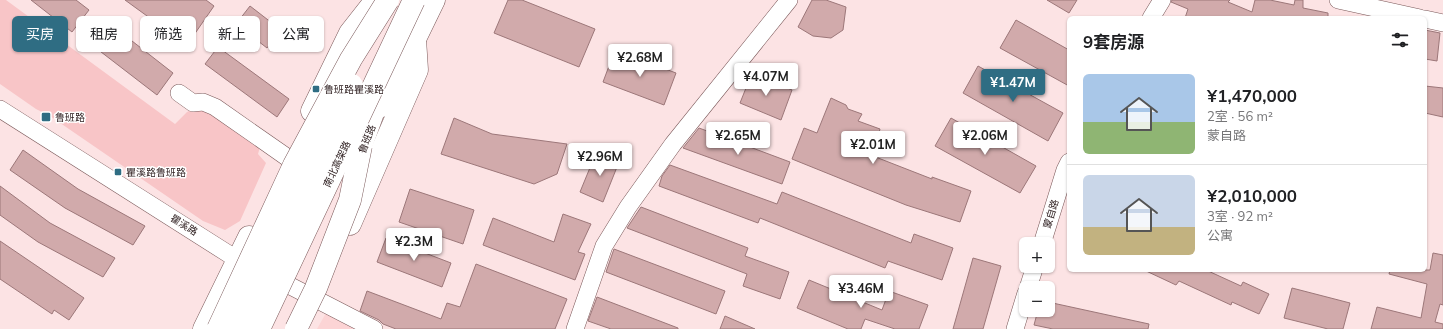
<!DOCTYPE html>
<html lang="zh">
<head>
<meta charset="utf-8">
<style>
  body { margin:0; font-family:Mulish,"Noto Sans SC",sans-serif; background:#f6f6f6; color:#202124; height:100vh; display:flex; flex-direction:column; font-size:15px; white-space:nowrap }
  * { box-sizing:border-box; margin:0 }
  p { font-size:13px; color:#757577 }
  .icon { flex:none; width:22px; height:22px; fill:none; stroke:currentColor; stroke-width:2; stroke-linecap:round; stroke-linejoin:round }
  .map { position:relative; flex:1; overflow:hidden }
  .details { position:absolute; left:1067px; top:16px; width:360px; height:256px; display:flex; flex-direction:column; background:#fff; border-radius:6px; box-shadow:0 1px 3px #0004 }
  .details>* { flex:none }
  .guide { position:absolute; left:12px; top:16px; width:380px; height:36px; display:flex; gap:8px }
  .controls { position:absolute; left:1019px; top:237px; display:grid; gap:8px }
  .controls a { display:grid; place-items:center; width:36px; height:36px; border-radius:6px; background:#fff; box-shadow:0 1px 3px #0004; font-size:20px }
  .price { position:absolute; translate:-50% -34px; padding:0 9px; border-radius:4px; background:#fff; color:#222; font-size:13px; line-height:26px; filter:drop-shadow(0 1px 2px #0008) }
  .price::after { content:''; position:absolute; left:50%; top:24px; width:12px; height:9px; margin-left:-6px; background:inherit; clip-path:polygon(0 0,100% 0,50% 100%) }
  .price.selected { background:#2f6d83; color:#fff }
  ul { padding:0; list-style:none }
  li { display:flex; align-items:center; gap:12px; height:100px; padding:0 16px }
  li+li { border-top:1px solid #e0e0e0 }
  li span { display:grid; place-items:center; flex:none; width:112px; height:80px; border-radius:6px; color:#555 }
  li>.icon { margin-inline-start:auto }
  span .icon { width:48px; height:48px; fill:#fffc; stroke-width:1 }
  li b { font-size:17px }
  h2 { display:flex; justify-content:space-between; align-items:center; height:48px; padding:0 16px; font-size:17px }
  .pill { padding:0 14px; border-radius:6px; background:#fff; box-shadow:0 1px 3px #0004; font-size:14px; line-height:36px }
  .pill.selected { background:#2f6d83; color:#fff }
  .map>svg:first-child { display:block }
</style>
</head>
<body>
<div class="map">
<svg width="1443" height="329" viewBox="0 0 1443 329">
  <rect width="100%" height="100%" fill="#fce3e4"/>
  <path fill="#fcd4d5" d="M 326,313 L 356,329 L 317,329 Z"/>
  <path fill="#f8c5c7" d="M 0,0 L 6,0 L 175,124 L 187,112 L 197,107 L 212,111 L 260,147 L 258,154 L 266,163 L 240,221 L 225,230 L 203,221 L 50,116 L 36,109 L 0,84 Z"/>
  <g fill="#d1aaab" stroke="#9c7779">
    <path d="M 31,0 L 76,0 L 89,10 L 72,32 Z"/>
    <path d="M 125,0 L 206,0 L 214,6 L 187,45 Z"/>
    <path d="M 508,0 L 522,0 L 595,29 L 579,67 L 494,33 Z"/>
    <path d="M 812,0 L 826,0 L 846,7 L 843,30 L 831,38 L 813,36 L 798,27 Z"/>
    <path d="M 1047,0 L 1077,0 L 1069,13 Z"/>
    <path d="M 1172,0 L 1230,0 L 1228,2 L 1252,12 L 1255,0 L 1270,0 L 1294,5 L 1295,0 L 1303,0 L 1303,8 L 1328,13 L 1328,18 L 1185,18 L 1188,9 L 1171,2 Z"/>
    <path d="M 250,6 L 281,30 L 267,48 L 236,24 Z"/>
    <path d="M 1016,20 L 1069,50 L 1069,86 L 1000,48 Z"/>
    <path d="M 109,23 L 173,73 L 157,95 L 92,45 Z"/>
    <path d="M 1425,30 L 1440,33 L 1437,61 L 1425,59 Z"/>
    <path d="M 218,47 L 289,99 L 277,117 L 205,64 Z"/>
    <path d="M 615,50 L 676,73 L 664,105 L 603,82 Z"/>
    <path d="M 978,66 L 1063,113 L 1048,141 L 963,93 Z"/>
    <path d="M 752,73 L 792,90 L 781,120 L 740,103 Z"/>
    <path d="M 1425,86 L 1443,88 L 1443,117 L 1425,113 Z"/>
    <path d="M 831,98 L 846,105 L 848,109 L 862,114 L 858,121 L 880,129 L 873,156 L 932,179 L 932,177 L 971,191 L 960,222 L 906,205 L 792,159 L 804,128 L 817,133 Z"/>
    <path d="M 454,118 L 492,134 L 567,144 L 557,174 L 534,184 L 441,154 Z"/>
    <path d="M 951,118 L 1036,166 L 1020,193 L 935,146 Z"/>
    <path d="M 699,128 L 790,162 L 782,184 L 683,148 Z"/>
    <path d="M 23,150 L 78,189 L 145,226 L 133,245 L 65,208 L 10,170 Z"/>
    <path d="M 596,153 L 619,162 L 603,202 L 580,192 Z"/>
    <path d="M 670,165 L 777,204 L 782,192 L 911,243 L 914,234 L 953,248 L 942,280 L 888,261 L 885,268 L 760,218 L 758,223 L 659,186 L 662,176 Z"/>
    <path d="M 0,186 L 50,223 L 115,258 L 103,277 L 38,242 L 0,215 Z"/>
    <path d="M 410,189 L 474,210 L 463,244 L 399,222 Z"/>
    <path d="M 641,207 L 748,248 L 745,256 L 789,272 L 780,299 L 743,286 L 747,274 L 627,228 Z"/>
    <path d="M 563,214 L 591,224 L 578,252 L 585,254 L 575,280 L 483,245 L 493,218 L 554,242 Z"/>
    <path d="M 386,238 L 451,263 L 442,287 L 377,262 Z"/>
    <path d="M 0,241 L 84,298 L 69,320 L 54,310 L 52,314 L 0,279 Z"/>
    <path d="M 614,249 L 725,291 L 716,314 L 606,272 Z"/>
    <path d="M 1433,253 L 1443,255 L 1443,305 L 1440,304 L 1435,322 L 1443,324 L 1443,329 L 1371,329 L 1377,307 L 1421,318 L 1427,284 L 1389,274 L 1390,270 L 1430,270 Z"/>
    <path d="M 973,258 L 1001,266 L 983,329 L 953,329 Z"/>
    <path d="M 476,264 L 567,299 L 555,329 L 396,329 L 383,324 L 379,320 L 360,311 L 367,291 L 441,319 L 447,303 L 460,307 Z"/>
    <path d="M 1144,270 L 1206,270 L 1241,286 L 1243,282 L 1269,294 L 1259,314 L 1232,302 L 1231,305 L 1179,281 L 1176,285 Z"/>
    <path d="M 809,280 L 882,310 L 889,291 L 928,305 L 919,329 L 895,329 L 865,319 L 861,329 L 848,329 L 797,308 Z"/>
    <path d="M 1292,288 L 1350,303 L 1343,329 L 1328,329 L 1284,318 Z"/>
    <path d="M 597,297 L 678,328 L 678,329 L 611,329 L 588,321 Z"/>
    <path d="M 1048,302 L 1149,324 L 1148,329 L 1053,329 L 1034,325 L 1038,310 L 1048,310 Z"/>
    <path d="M 725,316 L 755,329 L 720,329 Z"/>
  </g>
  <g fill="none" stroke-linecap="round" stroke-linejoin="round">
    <g stroke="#7a5859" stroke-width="18">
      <g id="minor">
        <path d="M 1338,0 L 1420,18"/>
        <path d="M 1151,18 L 1162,0"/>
        <path d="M 1425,19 L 1443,23"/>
        <path d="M 179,93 L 193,103 L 203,102 L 215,107 L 288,158"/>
        <path d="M 0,109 L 238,260 L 249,265"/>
        <path d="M 1042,244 L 1065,170 L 1069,162"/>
        <path d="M 271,276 L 374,329"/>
        <path d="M 1028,288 L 1035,266"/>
        <path d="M 575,329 L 604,246 L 628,207 L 673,144 L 789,0"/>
        <path d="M 1015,329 L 1026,293"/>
      </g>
    </g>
    <g stroke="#7a5859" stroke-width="23">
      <g id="major">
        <path d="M 381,106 L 398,64 L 415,39 L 434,0"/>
        <path d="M 312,111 L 350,33 L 376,0"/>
        <path d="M 350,224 L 417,70 L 415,39"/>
        <path d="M 204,329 L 249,237"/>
      </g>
    </g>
    <g stroke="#7a5859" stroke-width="23">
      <path id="highway" d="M 361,146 L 383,85"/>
    </g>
    <use href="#minor" stroke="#fff" stroke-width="17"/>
    <use href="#major" stroke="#fff" stroke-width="22"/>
    <use href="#highway" stroke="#fff" stroke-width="22"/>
    <g stroke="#7a5859" stroke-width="23" stroke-linecap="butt">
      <g id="highway-bridge">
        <path d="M 218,329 L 294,165 L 351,59 L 388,0"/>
        <path d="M 240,329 L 352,85"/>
        <path d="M 259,329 L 414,0"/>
        <path d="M 296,329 L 316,288 L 350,200 L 361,146"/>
      </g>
    </g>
    <use href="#highway-bridge" stroke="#fff" stroke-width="22"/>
  </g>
  <g fill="#2f6d83" stroke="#fff" stroke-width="1.5">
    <rect x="312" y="85" width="8" height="8" rx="2"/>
    <rect x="41" y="112" width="10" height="10" rx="2"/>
    <rect x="114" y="168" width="8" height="8" rx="2"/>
  </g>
  <g text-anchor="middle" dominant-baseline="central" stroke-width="3" stroke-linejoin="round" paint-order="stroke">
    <g font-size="10" fill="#302122" stroke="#fff" text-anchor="start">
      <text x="324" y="89">鲁班路瞿溪路</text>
      <text x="55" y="117">鲁班路</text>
      <text x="126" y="172">瞿溪路鲁班路</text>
    </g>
    <g font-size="10" fill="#302122" stroke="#fff">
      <text transform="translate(367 139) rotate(-68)">鲁班路</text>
      <text transform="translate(337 164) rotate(-65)">南北高架路</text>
      <text transform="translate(1051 214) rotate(-73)">蒙自路</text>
      <text transform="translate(184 225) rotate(32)">瞿溪路</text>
    </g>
  </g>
</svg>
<div class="controls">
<a>+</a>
<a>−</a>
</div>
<b class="price" style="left:640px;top:78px">¥2.68M</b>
<b class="price" style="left:766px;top:97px">¥4.07M</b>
<b class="price selected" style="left:1013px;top:103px">¥1.47M</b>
<b class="price" style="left:738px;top:156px">¥2.65M</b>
<b class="price" style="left:985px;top:156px">¥2.06M</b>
<b class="price" style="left:873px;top:165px">¥2.01M</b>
<b class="price" style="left:600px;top:177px">¥2.96M</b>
<b class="price" style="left:414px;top:262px">¥2.3M</b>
<b class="price" style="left:861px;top:309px">¥3.46M</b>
<div class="guide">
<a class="pill selected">买房</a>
<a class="pill">租房</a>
<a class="pill">筛选</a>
<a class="pill">新上</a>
<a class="pill">公寓</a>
</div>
<section class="details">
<h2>9套房源<svg class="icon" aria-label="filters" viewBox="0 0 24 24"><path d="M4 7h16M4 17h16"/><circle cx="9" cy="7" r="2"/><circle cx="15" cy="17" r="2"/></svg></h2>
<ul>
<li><span style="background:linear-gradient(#a9c7e8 60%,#8fb573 0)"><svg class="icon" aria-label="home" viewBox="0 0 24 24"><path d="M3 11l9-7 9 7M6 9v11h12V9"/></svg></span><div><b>¥1,470,000</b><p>2室 · 56 m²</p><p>蒙自路</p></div></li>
<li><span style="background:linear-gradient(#c9d6e8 65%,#c2b280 0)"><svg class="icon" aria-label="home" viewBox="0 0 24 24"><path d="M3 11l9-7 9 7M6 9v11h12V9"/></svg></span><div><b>¥2,010,000</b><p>3室 · 92 m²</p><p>公寓</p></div></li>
</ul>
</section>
</div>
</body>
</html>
